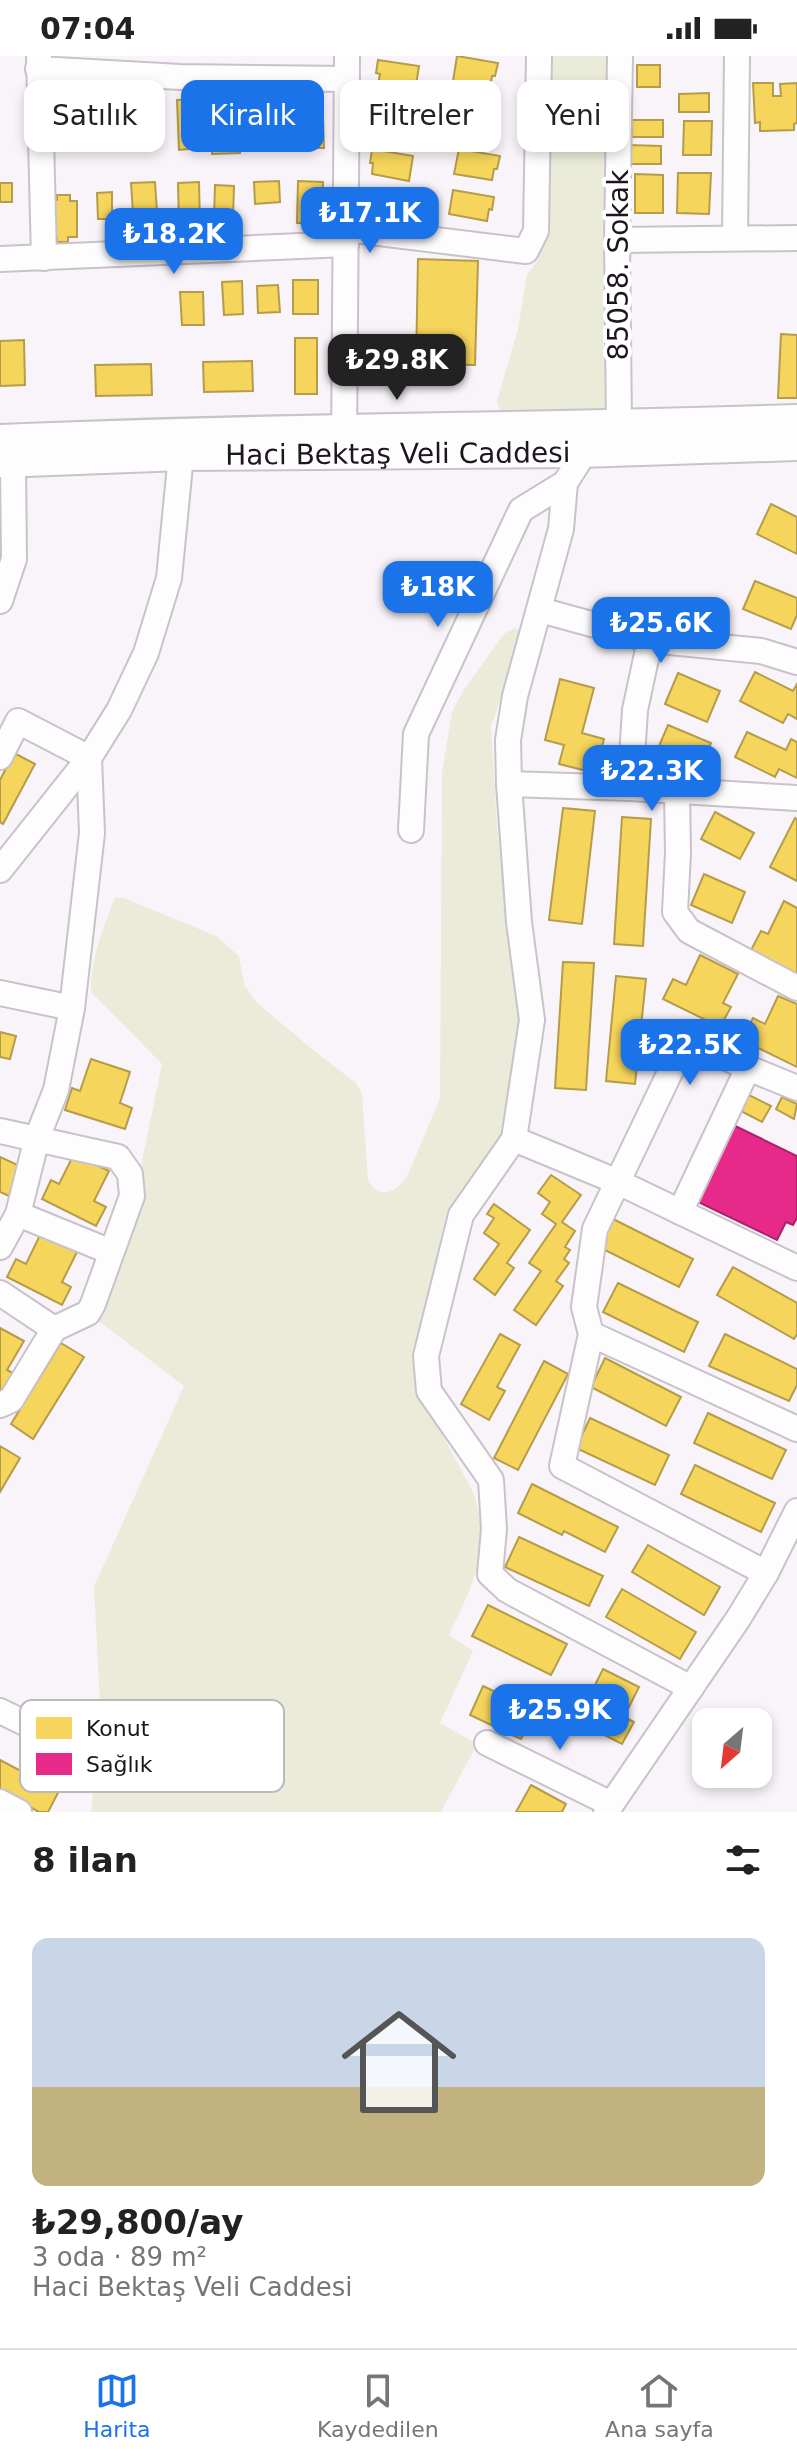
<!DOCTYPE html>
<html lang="tr">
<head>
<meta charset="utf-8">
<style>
  body { margin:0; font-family:"DejaVu Sans",sans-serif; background:#f2f2f2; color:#222; height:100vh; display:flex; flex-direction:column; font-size:30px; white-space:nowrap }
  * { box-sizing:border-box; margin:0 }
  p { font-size:26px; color:#767676 }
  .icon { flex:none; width:44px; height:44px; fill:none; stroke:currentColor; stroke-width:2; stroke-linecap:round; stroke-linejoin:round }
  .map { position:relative; height:1756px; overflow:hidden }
  .details { display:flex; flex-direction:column; background:#fff; flex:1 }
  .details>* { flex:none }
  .guide { position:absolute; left:24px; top:24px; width:750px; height:72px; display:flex; gap:16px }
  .needle { width:52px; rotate:208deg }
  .fabs { position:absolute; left:692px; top:1652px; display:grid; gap:16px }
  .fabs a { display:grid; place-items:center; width:80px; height:80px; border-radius:16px; background:#fff; box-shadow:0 4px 12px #0003; font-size:40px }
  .price { position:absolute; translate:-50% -68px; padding:0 18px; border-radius:16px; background:#1a73e8; color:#fff; font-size:26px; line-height:52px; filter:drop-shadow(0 2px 4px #0008) }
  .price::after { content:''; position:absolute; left:50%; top:48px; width:24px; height:18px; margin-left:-12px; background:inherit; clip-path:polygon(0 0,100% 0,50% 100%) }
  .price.on { background:#222; color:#fff }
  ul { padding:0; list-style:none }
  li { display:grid; align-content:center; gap:16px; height:424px; padding:0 32px }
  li+li { border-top:2px solid #e0e0e0 }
  li span { display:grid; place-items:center; height:248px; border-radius:16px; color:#555 }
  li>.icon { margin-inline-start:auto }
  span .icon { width:144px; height:144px; fill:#fffc; stroke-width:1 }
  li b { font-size:34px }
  h2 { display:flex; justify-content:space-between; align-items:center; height:96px; padding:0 32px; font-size:34px }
  .chip { padding:0 28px; border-radius:16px; background:#fff; box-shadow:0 4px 12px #0003; font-size:28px; line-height:72px }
  .chip.on { background:#1a73e8; color:#fff }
  .status { display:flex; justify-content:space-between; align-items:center; height:56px; padding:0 40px; background:#fff; direction:ltr }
  .status svg { height:22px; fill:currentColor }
  .menu { display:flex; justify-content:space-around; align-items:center; height:112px; border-top:2px solid #e0e0e0; background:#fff; font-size:22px; color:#767676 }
  .menu a { display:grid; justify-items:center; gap:4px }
  .menu .on { color:#1a73e8 }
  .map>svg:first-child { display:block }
</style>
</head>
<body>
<div class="status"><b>07:04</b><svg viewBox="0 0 49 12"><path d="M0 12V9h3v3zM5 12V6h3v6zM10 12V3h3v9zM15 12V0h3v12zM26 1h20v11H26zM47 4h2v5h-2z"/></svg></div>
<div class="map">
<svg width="797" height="1756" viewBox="0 0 797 1756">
  <rect width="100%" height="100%" fill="#f9f4f9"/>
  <g fill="#eaecd9">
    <path d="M 550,0 L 610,0 L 607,357 L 501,360 L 497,345 L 518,273 L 527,219 L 538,204 L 549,129 Z"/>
    <path d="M 515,572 L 520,575 L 523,582 L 491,670 L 497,769 L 511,901 L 529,957 L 503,1078 L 445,1164 L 426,1251 L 417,1331 L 474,1438 L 483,1474 L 480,1504 L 469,1536 L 449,1579 L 473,1595 L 440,1667 L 477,1688 L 441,1756 L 91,1756 L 101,1667 L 94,1531 L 184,1330 L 92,1260 L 129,1168 L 162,1008 L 91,936 C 90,905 103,871 115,842 L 124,842 L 216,880 L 239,900 L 244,928 L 255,945 L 313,994 L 356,1027 L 362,1038 L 368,1123 C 378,1145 395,1137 407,1121 L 440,1042 L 442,717 L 452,656 L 464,633 L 505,577 Z"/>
  </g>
  <g fill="#f6d55c" stroke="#b59c4a" stroke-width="2">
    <path d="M 457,0 L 498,7 L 495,20 L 492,20 L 490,31 L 453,25 Z"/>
    <path d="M 378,4 L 419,10 L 415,35 L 378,29 L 380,18 L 376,17 Z"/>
    <rect x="637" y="9" width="23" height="22"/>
    <path d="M 753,27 L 773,27 L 773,40 L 781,40 L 780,28 L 797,27 L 797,67 L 794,68 L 794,74 L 760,75 L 760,66 L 755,67 Z"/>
    <path d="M 709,37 L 709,56 L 679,56 L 679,38 Z"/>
    <path d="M 196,43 L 198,92 L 179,94 L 177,44 Z"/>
    <path d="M 458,46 L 499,53 L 497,66 L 493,65 L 491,76 L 454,70 Z"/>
    <path d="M 75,47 L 76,80 L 45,81 L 44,48 Z"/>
    <path d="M 133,47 L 155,47 L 155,81 L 134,81 Z"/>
    <path d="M 373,47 L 415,54 L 411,79 L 373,72 L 375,61 L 371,61 Z"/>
    <path d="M 293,49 L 306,49 L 306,59 L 323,59 L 324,92 L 303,92 L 302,79 L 293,80 Z"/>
    <path d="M 116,52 L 117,80 L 98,80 L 97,53 Z"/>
    <path d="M 211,64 L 240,64 L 240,97 L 212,98 Z"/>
    <rect x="632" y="64" width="31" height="17"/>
    <path d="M 684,65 L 712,65 L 711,99 L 683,99 Z"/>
    <path d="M 273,72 L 274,93 L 251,94 L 250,73 Z"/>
    <path d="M 628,89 L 661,90 L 661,108 L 628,108 Z"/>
    <path d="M 372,93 L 413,100 L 409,125 L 372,118 L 373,107 L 370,107 Z"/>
    <path d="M 459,93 L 500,100 L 497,113 L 494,113 L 492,124 L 454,118 Z"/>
    <path d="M 678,117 L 711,117 L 709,158 L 677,157 Z"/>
    <path d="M 635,118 L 663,119 L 663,157 L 635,157 Z"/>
    <path d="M 279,125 L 280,146 L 255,148 L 254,126 Z"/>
    <path d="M 298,125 L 323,126 L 322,167 L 297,167 Z"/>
    <path d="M 155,126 L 158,170 L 134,171 L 131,127 Z"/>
    <path d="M 199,126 L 200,169 L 179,170 L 178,127 Z"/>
    <rect x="0" y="127" width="12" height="19"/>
    <path d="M 215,129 L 234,130 L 233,162 L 214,162 Z"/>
    <path d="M 370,133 L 412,140 L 408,165 L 370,158 L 372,147 L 368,146 Z"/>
    <path d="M 453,134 L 494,141 L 492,154 L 489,153 L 487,165 L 449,158 Z"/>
    <path d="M 112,136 L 112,163 L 98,163 L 97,137 Z"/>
    <path d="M 57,139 L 70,139 L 70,145 L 77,145 L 77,181 L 68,181 L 68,186 L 57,186 L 57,181 L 49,181 L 49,144 L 57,144 Z"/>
    <path d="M 418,203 L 478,205 L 475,309 L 416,308 Z"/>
    <rect x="293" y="224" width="25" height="34"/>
    <path d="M 242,225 L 243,258 L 224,259 L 222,226 Z"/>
    <path d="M 278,229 L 280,256 L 258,257 L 257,230 Z"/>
    <path d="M 180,236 L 203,236 L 204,269 L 182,269 Z"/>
    <path d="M 781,278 L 797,279 L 797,342 L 778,342 Z"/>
    <rect x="295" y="282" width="22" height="56"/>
    <path d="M 24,284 L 25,329 L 0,330 L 0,285 Z"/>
    <path d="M 252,305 L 253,335 L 204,336 L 203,306 Z"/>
    <path d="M 151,308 L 152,339 L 96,340 L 95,309 Z"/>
    <path d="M 771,448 L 797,461 L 797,498 L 757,478 Z"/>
    <path d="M 755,525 L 797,542 L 797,559 L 791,573 L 743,553 Z"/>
    <path d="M 755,616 L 793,635 L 797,628 L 797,663 L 788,658 L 783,667 L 740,645 Z"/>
    <path d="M 678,617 L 720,635 L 707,666 L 665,648 Z"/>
    <path d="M 560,623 L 594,632 L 582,677 L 604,683 L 595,717 L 559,708 L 564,689 L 545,684 Z"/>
    <path d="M 668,669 L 711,687 L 699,715 L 656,697 Z"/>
    <path d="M 747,676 L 786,694 L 791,683 L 797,686 L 797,722 L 779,713 L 775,721 L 735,701 Z"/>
    <path d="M 14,697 L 35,708 L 3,768 L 0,766 L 0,724 Z"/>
    <path d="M 563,752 L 595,755 L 582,868 L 549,864 Z"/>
    <path d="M 715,756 L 754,777 L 740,803 L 701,783 Z"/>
    <path d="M 622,761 L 651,763 L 643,890 L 614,888 Z"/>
    <path d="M 795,762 L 797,763 L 797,825 L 770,811 Z"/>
    <path d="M 704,818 L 745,836 L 732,867 L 691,849 Z"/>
    <path d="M 784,845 L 797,852 L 797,919 L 750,896 L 761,875 L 768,878 Z"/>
    <path d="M 700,899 L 738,918 L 723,947 L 731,951 L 720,971 L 663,943 L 673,923 L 686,929 Z"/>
    <path d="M 563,906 L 594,907 L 586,1034 L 555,1032 Z"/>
    <path d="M 616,920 L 646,923 L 635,1028 L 606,1025 Z"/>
    <path d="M 778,940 L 797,948 L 797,1011 L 742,984 L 753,962 L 765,968 Z"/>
    <path d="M 0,976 L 16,980 L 10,1003 L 0,1001 Z"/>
    <path d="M 91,1003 L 130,1016 L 120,1047 L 132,1052 L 125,1073 L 65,1054 L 72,1032 L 80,1035 Z"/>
    <path d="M 745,1037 L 771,1050 L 762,1066 L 737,1053 Z"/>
    <path d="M 782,1041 L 797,1048 L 794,1063 L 776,1053 Z"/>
    <path d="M 74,1098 L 109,1115 L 94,1145 L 106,1151 L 96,1170 L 42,1143 L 51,1124 L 59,1128 Z"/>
    <path d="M 0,1101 L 22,1111 L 9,1140 L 0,1136 Z"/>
    <path d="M 551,1119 L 581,1139 L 562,1166 L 575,1175 L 565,1191 L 570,1194 L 564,1203 L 569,1207 L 556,1225 L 563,1230 L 536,1269 L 514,1254 L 541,1215 L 529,1207 L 556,1168 L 542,1158 L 550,1146 L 538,1137 Z"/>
    <path d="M 494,1148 L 530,1174 L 507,1207 L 514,1212 L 495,1239 L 474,1223 L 499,1188 L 484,1177 L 494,1162 L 487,1158 Z"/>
    <path d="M 613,1163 L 693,1203 L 679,1231 L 599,1191 Z"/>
    <path d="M 41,1177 L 77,1196 L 62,1226 L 71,1231 L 62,1249 L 7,1221 L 16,1203 L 26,1208 Z"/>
    <path d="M 733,1211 L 797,1247 L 797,1278 L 794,1283 L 717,1239 Z"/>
    <path d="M 618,1227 L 698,1266 L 684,1296 L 603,1256 Z"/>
    <path d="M 0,1272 L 24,1285 L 7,1314 L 17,1319 L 6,1337 L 0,1334 Z"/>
    <path d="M 500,1278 L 520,1289 L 497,1331 L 505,1335 L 489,1364 L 461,1348 Z"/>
    <path d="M 725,1278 L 797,1313 L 797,1329 L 789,1345 L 709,1310 Z"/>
    <path d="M 61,1287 L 84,1301 L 33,1383 L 11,1368 Z"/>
    <path d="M 605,1302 L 681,1341 L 666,1370 L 591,1331 Z"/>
    <path d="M 544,1305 L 568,1318 L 518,1414 L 494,1402 Z"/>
    <path d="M 708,1357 L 786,1394 L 772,1423 L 694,1387 Z"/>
    <path d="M 590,1362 L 669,1399 L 655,1429 L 576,1392 Z"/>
    <path d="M 0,1390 L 20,1402 L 0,1436 Z"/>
    <path d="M 695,1409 L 775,1447 L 761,1476 L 681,1438 Z"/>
    <path d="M 532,1428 L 618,1471 L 605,1496 L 564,1475 L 562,1479 L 518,1457 Z"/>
    <path d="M 519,1481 L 603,1520 L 589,1550 L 505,1511 Z"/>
    <path d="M 648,1489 L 720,1531 L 704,1559 L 632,1516 Z"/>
    <path d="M 622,1533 L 696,1576 L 680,1603 L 606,1561 Z"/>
    <path d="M 488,1549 L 567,1588 L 551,1619 L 472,1580 Z"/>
    <path d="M 603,1613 L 639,1631 L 624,1661 L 634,1666 L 622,1688 L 561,1657 L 574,1633 L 589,1641 Z"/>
    <path d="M 483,1630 L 535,1655 L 521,1683 L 470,1659 Z"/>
    <path d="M 0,1704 L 59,1735 L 48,1756 L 39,1756 L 0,1735 Z"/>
    <path d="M 531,1729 L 566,1748 L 562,1756 L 516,1756 Z"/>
  </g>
  <path fill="#e7298a" stroke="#aa236a" stroke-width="2" d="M 729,1067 L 797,1100 L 797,1162 L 793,1169 L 786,1166 L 777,1184 L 692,1143 Z"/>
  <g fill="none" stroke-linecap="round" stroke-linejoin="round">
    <g stroke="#c9c2ca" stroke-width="28">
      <g id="minor">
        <path d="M 39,0 L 44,202"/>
        <path d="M 38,13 L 180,21 L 347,23"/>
        <path d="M 346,173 L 526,195 L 536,175 L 539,0"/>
        <path d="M 735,182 L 737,0"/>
        <path d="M 617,184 L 797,182"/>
        <path d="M 0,203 L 346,188"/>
        <path d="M 619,370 L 617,184 L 620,0"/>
        <path d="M 344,392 L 347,0"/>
        <path d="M 580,396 L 579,405 L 565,427 L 561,473 L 515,640 L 508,684 L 509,728 L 519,866 L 532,964 L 514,1083 L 461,1159 L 426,1300 L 429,1335 L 491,1424 L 494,1473 L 490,1518 L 507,1534 L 691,1632"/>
        <path d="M 0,545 L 14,503 L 13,405"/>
        <path d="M 540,554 L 650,584 L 761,595 L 797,606"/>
        <path d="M 0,701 L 18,665 L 89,702 L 92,777 L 72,952 L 56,1034 L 37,1082 L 18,1158 L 0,1191"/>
        <path d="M 509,728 L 630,732 L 797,742"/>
        <path d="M 630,732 L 635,654 L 650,584"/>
        <path d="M 677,734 L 678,797 L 675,856 L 689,875 L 797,932"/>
        <path d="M 411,774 L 416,678 L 521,454 L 565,427"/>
        <path d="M 0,814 L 89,702 L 119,654 L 146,597 L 169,522 L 181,399"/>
        <path d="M 0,937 L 72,952"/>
        <path d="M 0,1075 L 118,1101 L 130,1118 L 132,1140 L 93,1248 L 88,1257 L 54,1273 L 0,1237"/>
        <path d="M 514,1083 L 618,1126 L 797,1212"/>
        <path d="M 680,1156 L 748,1012"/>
        <path d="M 18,1158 L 111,1196"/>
        <path d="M 591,1278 L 797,1373"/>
        <path d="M 0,1349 L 11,1344 L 54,1273"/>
        <path d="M 766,1517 L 562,1410 L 591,1278 L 584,1251 L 595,1173 L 686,983 L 748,1012 L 797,1032"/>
        <path d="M 0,1655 L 78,1693 L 91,1720"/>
        <path d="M 487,1687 L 611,1748"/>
        <path d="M 0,1746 L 19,1756"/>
        <path d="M 606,1756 L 738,1563 L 766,1517 L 797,1455"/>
      </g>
    </g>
    <g stroke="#c9c2ca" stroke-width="34">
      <g id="major">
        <path d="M 0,384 C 266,372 531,373 797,364"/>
        <path id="s1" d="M 0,406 L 181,399 L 580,396 L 797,389"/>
      </g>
    </g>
    <use href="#minor" stroke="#fefdfe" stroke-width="24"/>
    <use href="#major" stroke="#fefdfe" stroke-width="30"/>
  </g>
  <g text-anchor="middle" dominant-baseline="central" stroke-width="8" stroke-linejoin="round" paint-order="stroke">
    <g font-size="28" fill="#1d161f" stroke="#fff">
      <text transform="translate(618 209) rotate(-90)">85058. Sokak</text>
      <text stroke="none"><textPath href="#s1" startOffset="398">Haci Bektaş Veli Caddesi</textPath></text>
    </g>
  </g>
  <rect x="20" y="1644" width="264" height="92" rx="12" fill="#fff" stroke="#bbb9bc" stroke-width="2"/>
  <rect x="36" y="1661" width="36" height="22" fill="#f6d55c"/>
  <rect x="36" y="1697" width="36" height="22" fill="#e7298a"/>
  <g font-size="22" fill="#1d161f">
    <text x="86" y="1680">Konut</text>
    <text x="86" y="1716">Sağlık</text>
  </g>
</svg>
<div class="fabs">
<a><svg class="needle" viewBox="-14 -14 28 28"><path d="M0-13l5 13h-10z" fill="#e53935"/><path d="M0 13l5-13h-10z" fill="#767676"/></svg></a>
</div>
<b class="price" style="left:370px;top:199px">₺17.1K</b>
<b class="price" style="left:174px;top:220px">₺18.2K</b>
<b class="price on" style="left:397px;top:346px">₺29.8K</b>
<b class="price" style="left:438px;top:573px">₺18K</b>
<b class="price" style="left:661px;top:609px">₺25.6K</b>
<b class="price" style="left:652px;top:757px">₺22.3K</b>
<b class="price" style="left:690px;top:1031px">₺22.5K</b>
<b class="price" style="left:560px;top:1696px">₺25.9K</b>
<div class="guide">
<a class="chip">Satılık</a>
<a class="chip on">Kiralık</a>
<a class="chip">Filtreler</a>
<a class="chip">Yeni</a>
</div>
</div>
<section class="details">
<h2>8 ilan<svg class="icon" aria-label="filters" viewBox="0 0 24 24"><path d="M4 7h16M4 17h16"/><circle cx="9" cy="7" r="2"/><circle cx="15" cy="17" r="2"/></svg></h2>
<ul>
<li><span style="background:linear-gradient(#c9d6e8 60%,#c2b280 0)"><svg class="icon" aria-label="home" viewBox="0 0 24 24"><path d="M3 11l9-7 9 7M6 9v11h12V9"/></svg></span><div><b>₺29,800/ay</b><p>3 oda · 89 m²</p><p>Haci Bektaş Veli Caddesi</p></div></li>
</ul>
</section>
<nav class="menu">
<a class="on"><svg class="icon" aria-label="map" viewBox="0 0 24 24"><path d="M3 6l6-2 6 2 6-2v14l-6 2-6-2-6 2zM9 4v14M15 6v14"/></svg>Harita</a>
<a><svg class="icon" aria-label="saved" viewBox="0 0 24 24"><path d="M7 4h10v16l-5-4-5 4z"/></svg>Kaydedilen</a>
<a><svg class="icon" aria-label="home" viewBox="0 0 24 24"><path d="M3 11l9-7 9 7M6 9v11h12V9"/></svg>Ana sayfa</a>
</nav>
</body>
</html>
